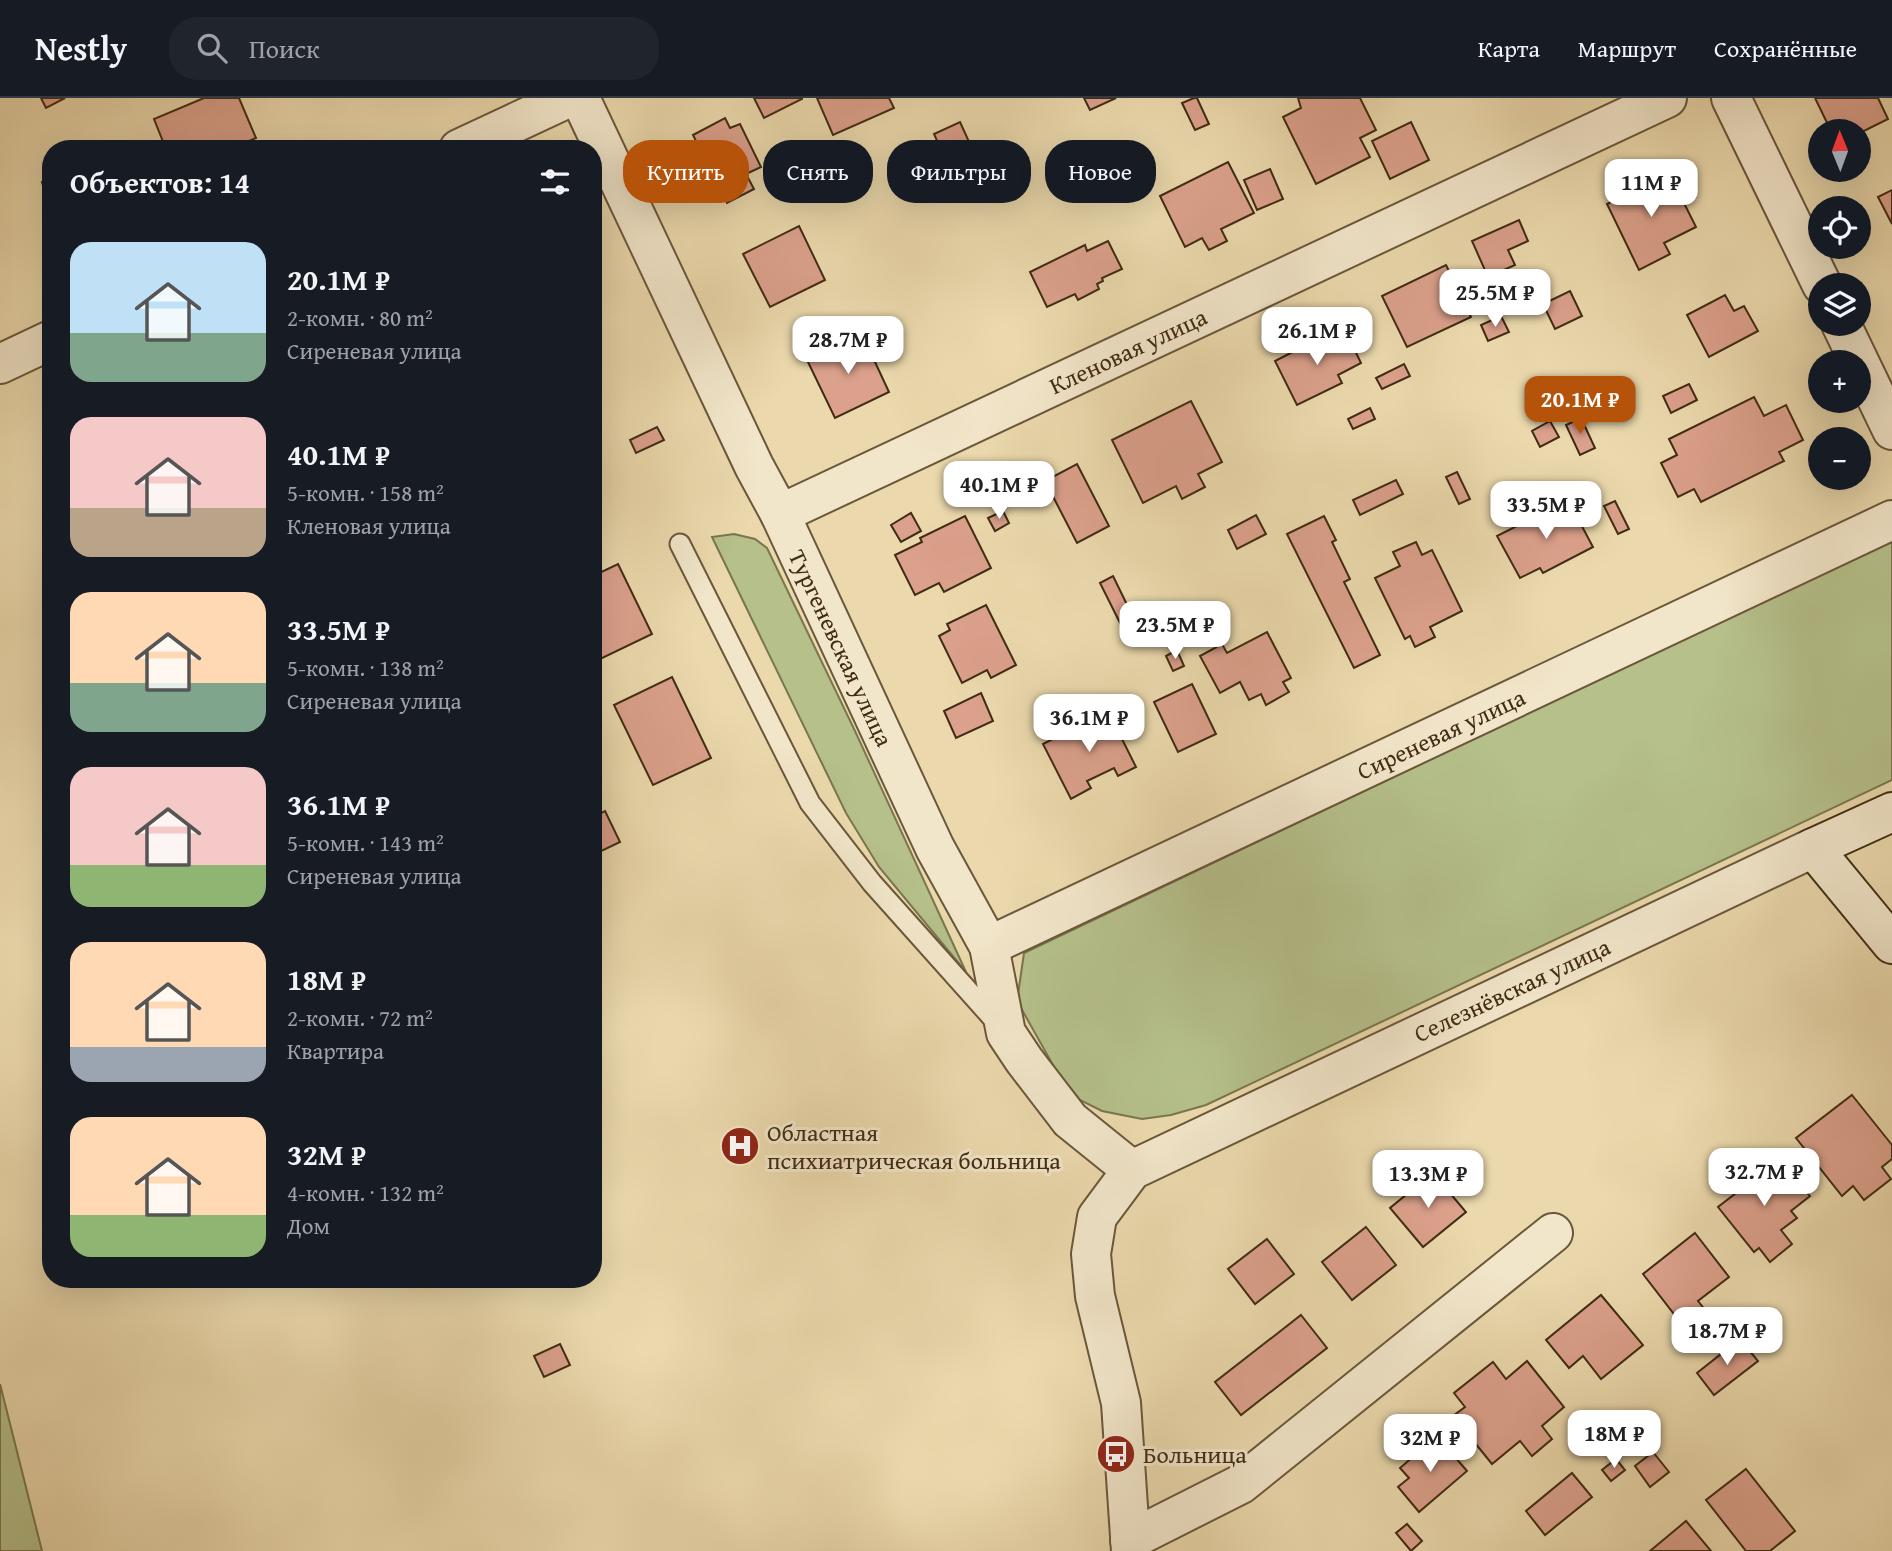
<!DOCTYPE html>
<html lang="ru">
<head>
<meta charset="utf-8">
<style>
  body { margin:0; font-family:"Gentium Book Plus",serif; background:#20242c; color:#f1f3f6; height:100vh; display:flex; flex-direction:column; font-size:26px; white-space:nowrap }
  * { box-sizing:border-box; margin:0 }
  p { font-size:23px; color:#9ea1a6 }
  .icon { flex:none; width:38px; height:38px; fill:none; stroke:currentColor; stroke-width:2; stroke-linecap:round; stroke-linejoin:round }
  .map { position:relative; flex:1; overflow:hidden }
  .drawer { position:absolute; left:42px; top:42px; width:560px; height:1148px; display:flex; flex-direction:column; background:#171b24; border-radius:28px; box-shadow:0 7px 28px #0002 }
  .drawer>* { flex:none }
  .top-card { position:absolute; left:623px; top:42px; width:665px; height:63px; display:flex; gap:14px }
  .needle { width:46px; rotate:359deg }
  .controls { position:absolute; left:1808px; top:21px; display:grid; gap:14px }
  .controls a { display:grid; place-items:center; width:63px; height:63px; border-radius:50%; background:#171b24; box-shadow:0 7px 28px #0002; font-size:35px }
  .price { position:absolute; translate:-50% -60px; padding:0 16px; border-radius:14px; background:#fff; color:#222; font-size:23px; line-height:46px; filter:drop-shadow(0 2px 4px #0008) }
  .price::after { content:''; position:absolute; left:50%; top:42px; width:21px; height:16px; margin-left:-10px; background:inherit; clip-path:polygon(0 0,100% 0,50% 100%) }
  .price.active { background:#b45309; color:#fff }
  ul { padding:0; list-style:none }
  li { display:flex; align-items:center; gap:21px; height:175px; padding:0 28px }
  li span { display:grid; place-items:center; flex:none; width:196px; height:140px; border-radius:21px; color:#555 }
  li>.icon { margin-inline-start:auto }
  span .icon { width:84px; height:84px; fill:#fffc; stroke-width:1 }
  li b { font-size:30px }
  h2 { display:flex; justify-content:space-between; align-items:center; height:84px; padding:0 28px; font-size:30px }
  .chip { padding:0 24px; border-radius:28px; background:#171b24; box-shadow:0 7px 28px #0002; font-size:24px; line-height:63px }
  .chip.active { background:#b45309; color:#fff }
  header { display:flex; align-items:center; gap:42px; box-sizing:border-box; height:98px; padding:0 35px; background:#171b24; border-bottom:2px solid #363941 }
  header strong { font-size:33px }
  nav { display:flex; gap:38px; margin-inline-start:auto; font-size:24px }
  .search { width:490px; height:63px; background:#20242c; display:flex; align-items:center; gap:18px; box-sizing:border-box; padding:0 24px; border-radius:28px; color:#9ea1a6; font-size:26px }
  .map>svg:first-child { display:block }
</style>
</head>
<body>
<header>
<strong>Nestly</strong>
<div class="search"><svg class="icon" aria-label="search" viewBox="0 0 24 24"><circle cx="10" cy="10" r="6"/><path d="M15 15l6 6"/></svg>Поиск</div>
<nav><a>Карта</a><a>Маршрут</a><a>Сохранённые</a></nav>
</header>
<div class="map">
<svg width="1892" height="1453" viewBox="0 0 1892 1453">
  <rect width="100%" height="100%" fill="#ebd9ad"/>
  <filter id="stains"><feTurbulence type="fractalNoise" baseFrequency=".00286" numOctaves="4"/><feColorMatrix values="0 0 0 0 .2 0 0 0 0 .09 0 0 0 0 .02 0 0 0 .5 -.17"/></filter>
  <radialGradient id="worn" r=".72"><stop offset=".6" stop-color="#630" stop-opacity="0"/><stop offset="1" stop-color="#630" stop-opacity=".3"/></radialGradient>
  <g fill="#b5c08b" stroke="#7a764f" stroke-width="2">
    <path d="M 734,436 L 755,441 L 767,450 L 855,633 L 966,874 L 879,769 L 846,715 L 712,439 Z"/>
    <path d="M 1892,442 L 1892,682 L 1206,1007 L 1171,1017 L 1142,1021 L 1102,1013 L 1080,1002 L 1058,976 L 1017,903 L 1024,855 Z"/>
    <path d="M 0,1286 L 42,1453 L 0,1453 Z"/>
  </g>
  <g fill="#dca18c" stroke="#402c13" stroke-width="2">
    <path d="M 41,0 L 65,0 L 46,10 Z"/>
    <path d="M 204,0 L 239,0 L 256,40 L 231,51 L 166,51 L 154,21 Z"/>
    <path d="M 754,0 L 802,0 L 802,1 L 764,20 Z"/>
    <path d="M 817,0 L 889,0 L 894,10 L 833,37 Z"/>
    <path d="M 1084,0 L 1116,0 L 1090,12 Z"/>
    <path d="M 1194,0 L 1197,0 L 1209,26 L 1195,32 L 1182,5 Z"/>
    <path d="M 1360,0 L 1376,32 L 1360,40 L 1370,59 L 1316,86 L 1283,19 L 1301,10 L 1298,0 Z"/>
    <path d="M 1815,0 L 1878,0 L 1888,21 L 1858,36 L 1858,33 L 1831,33 Z"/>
    <path d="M 725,20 L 730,30 L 740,26 L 761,69 L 746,76 L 754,91 L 727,105 L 693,37 Z"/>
    <path d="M 960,24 L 980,68 L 954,80 L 934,36 Z"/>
    <path d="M 1411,24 L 1429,62 L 1390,81 L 1372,43 Z"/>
    <path d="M 1228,64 L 1254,115 L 1221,131 L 1227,143 L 1209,152 L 1202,140 L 1185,149 L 1160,98 Z"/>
    <path d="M 1270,71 L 1283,101 L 1257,112 L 1244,82 Z"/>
    <path d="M 1669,75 L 1696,129 L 1664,145 L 1670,156 L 1639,172 L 1607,106 Z"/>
    <path d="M 51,82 L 51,117 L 42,84 Z"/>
    <path d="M 1892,92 L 1892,126 L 1878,99 Z"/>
    <path d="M 1519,122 L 1528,143 L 1508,152 L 1515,167 L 1488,179 L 1472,143 Z"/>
    <path d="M 799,128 L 825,182 L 770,209 L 743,156 Z"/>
    <path d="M 1108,143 L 1122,171 L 1102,180 L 1103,183 L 1097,186 L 1099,191 L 1078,202 L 1075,196 L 1047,209 L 1030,174 L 1085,147 L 1087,153 Z"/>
    <path d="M 1446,167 L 1471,219 L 1407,249 L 1382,198 Z"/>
    <path d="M 1570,193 L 1582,218 L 1555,231 L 1543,206 Z"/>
    <path d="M 1725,197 L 1734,213 L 1744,208 L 1758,233 L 1709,259 L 1687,217 Z"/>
    <path d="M 1501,218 L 1509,234 L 1488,243 L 1481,227 Z"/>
    <path d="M 862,236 L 889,294 L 835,320 L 807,262 Z"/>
    <path d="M 1347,236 L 1361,265 L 1338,277 L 1342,285 L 1297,307 L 1275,263 L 1320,240 L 1323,247 Z"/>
    <path d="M 1404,266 L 1410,278 L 1382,291 L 1376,280 Z"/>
    <path d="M 1689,286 L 1697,302 L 1671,315 L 1663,298 Z"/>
    <path d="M 1754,299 L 1764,318 L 1786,307 L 1803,342 L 1779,354 L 1784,363 L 1701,404 L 1694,391 L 1678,399 L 1661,365 L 1677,357 L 1669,341 Z"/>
    <path d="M 1191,303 L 1222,364 L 1198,376 L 1205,389 L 1182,401 L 1176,388 L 1143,405 L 1112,342 Z"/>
    <path d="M 1370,310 L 1375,321 L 1353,331 L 1348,321 Z"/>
    <path d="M 1581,320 L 1595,350 L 1580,357 L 1566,327 Z"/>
    <path d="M 1550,323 L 1559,339 L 1540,349 L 1532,333 Z"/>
    <path d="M 657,329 L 664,342 L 636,355 L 630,342 Z"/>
    <path d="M 1077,366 L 1109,428 L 1077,445 L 1045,383 Z"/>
    <path d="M 1457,374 L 1470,401 L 1459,406 L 1446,379 Z"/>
    <path d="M 1396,382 L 1403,396 L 1360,417 L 1353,402 Z"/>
    <path d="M 1568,402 L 1593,449 L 1543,475 L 1540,470 L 1520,480 L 1497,438 Z"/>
    <path d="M 1615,403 L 1629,431 L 1618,436 L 1604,408 Z"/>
    <path d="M 1003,413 L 1009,425 L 995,433 L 988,420 Z"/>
    <path d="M 911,415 L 921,433 L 901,444 L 891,427 Z"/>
    <path d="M 1256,417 L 1266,436 L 1237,451 L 1228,432 Z"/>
    <path d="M 965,418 L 991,470 L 944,494 L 939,485 L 915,497 L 895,457 L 922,444 L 920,440 Z"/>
    <path d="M 1324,418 L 1336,442 L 1332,444 L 1350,481 L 1344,484 L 1380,557 L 1354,570 L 1287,436 Z"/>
    <path d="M 1416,444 L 1422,457 L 1432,452 L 1462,513 L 1430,529 L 1435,539 L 1415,549 L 1410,538 L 1405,541 L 1375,480 L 1400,468 L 1393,454 Z"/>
    <path d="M 618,466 L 652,536 L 594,564 L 593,478 Z"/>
    <path d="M 1113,478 L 1135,523 L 1122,529 L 1100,485 Z"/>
    <path d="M 986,507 L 1016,567 L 991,580 L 987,572 L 962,585 L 939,538 L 950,532 L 947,526 Z"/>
    <path d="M 1267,534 L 1291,580 L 1283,584 L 1289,594 L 1266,607 L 1261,596 L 1249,602 L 1240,584 L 1220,595 L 1200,558 L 1222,546 L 1227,555 Z"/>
    <path d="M 1177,552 L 1184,568 L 1173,573 L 1166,558 Z"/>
    <path d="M 672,579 L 711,660 L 653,687 L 614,607 Z"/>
    <path d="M 1192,586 L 1216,636 L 1178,654 L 1154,604 Z"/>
    <path d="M 981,595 L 993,623 L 956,640 L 944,613 Z"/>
    <path d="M 1108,613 L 1136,669 L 1118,678 L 1114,670 L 1087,683 L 1091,690 L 1071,701 L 1043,646 Z"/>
    <path d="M 605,713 L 620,744 L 593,757 L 593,719 Z"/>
    <path d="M 1852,997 L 1892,1047 L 1892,1061 L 1882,1069 L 1891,1081 L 1864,1102 L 1853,1088 L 1842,1098 L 1796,1040 Z"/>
    <path d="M 1754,1064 L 1767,1080 L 1784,1067 L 1810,1098 L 1791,1113 L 1797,1120 L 1781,1132 L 1792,1146 L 1770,1164 L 1759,1150 L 1754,1154 L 1718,1109 L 1736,1095 L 1727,1085 Z"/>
    <path d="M 1433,1075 L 1466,1114 L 1423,1149 L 1390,1110 Z"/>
    <path d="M 1366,1129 L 1396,1167 L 1352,1202 L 1322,1164 Z"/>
    <path d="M 1695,1135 L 1729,1179 L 1698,1203 L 1706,1213 L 1684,1229 L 1643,1176 Z"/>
    <path d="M 1267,1141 L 1294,1176 L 1255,1206 L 1228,1171 Z"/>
    <path d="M 1601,1197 L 1643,1247 L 1601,1281 L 1583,1258 L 1569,1270 L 1546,1242 Z"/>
    <path d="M 1301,1217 L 1327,1250 L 1241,1317 L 1215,1284 Z"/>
    <path d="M 1740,1241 L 1758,1263 L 1714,1297 L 1697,1275 Z"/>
    <path d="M 560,1246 L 570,1267 L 544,1279 L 534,1258 Z"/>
    <path d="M 1527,1263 L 1564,1309 L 1542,1328 L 1552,1341 L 1532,1358 L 1520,1343 L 1492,1366 L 1453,1318 L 1465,1309 L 1454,1295 L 1493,1264 L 1506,1281 Z"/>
    <path d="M 1437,1338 L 1467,1373 L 1419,1414 L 1398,1389 L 1409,1380 L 1400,1370 Z"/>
    <path d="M 1653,1354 L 1669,1374 L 1650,1389 L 1635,1368 Z"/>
    <path d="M 1616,1361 L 1625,1372 L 1611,1383 L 1602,1372 Z"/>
    <path d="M 1746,1371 L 1795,1433 L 1770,1453 L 1746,1453 L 1706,1402 Z"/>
    <path d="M 1572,1375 L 1592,1399 L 1545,1437 L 1526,1413 Z"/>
    <path d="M 1686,1423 L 1711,1453 L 1650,1453 Z"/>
    <path d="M 1407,1426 L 1422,1443 L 1411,1453 L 1396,1435 Z"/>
  </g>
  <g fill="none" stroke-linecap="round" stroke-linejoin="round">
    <g stroke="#6b573a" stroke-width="23">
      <path id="lane" d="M 680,446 L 810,705 L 872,785 L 998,926"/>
    </g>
    <g stroke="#6b573a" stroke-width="42">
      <g id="street">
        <path d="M 580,0 L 754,368 L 780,416 L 935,750 L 989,848 L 1006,935 L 1024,962 L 1070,1022 L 1132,1072"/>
        <path d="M 1731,0 L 1822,187"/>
        <path d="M 459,51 L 568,0"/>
        <path d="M 1841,226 L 1892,332"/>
        <path d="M 0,266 L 51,242"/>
        <path d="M 780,416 L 1667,0"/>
        <path d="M 989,848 L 1892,422"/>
        <path d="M 1130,1442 L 1241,1386 L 1553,1135"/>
        <path d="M 1131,1453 L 1121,1305 L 1095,1198 L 1091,1156 L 1097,1119 L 1132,1072 L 1813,750"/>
      </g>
    </g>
    <g stroke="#402c13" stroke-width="42">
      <path id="secondary" d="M 1892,714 L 1813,750 L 1892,846"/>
    </g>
    <use href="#lane" stroke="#f2e6ca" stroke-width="19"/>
    <use href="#street" stroke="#f2e6ca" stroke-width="38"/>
    <use href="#secondary" stroke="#f2e6ca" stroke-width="38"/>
  </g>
  <defs>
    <g id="hospital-disc" transform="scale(2.0125)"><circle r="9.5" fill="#8f2418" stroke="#f2e6ca"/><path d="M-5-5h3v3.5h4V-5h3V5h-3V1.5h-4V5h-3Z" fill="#fff"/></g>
    <g id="bus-disc" transform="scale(2.0125)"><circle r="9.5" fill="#8f2418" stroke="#f2e6ca"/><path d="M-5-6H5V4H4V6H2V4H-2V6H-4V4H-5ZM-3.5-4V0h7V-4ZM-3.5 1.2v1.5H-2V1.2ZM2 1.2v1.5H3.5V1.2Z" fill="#fff"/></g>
  </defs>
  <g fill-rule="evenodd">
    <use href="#hospital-disc" x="740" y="1048"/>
    <use href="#bus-disc" x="1116" y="1356"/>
  </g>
  <g text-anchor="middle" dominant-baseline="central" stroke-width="6" stroke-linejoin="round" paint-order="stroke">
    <g font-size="24" fill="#402c13" stroke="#f2e6ca">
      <text transform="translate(1128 253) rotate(-25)">Кленовая улица</text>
      <text transform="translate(841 550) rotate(65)">Тургеневская улица</text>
      <text transform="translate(1441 636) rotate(-25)">Сиреневая улица</text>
      <text transform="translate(1512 892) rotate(-25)">Селезнёвская улица</text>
    </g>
    <g font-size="24" fill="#402c13" stroke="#f2e6ca" text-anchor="start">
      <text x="767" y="1034">Областная<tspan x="767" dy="28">психиатрическая больница</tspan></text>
      <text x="1143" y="1356">Больница</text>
    </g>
  </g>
  <rect width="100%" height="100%" filter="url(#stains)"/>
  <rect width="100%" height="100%" fill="url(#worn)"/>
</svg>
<div class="controls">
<a><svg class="needle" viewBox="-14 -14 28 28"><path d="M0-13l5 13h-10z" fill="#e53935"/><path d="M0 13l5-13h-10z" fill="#9ea1a6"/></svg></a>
<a><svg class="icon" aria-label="locate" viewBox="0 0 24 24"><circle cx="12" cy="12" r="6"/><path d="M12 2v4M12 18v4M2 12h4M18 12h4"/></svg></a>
<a><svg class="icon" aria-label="layers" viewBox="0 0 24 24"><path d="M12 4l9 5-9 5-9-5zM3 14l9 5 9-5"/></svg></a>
<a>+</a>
<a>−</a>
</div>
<b class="price" style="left:1651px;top:121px">11M ₽</b>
<b class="price" style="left:1495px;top:231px">25.5M ₽</b>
<b class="price" style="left:1317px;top:269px">26.1M ₽</b>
<b class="price" style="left:848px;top:278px">28.7M ₽</b>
<b class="price active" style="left:1580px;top:338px">20.1M ₽</b>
<b class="price" style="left:999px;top:423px">40.1M ₽</b>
<b class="price" style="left:1546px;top:443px">33.5M ₽</b>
<b class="price" style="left:1175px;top:563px">23.5M ₽</b>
<b class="price" style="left:1089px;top:656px">36.1M ₽</b>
<b class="price" style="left:1764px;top:1110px">32.7M ₽</b>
<b class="price" style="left:1428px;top:1112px">13.3M ₽</b>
<b class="price" style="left:1727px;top:1269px">18.7M ₽</b>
<b class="price" style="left:1614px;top:1372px">18M ₽</b>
<b class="price" style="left:1430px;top:1376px">32M ₽</b>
<div class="top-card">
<a class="chip active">Купить</a>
<a class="chip">Снять</a>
<a class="chip">Фильтры</a>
<a class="chip">Новое</a>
</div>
<section class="drawer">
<h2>Объектов: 14<svg class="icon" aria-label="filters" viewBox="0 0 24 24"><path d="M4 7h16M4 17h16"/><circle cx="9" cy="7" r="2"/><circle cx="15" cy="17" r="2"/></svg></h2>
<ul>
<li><span style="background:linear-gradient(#bfe0f5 65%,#7fa58c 0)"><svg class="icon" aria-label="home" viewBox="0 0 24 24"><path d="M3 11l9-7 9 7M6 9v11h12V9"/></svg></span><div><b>20.1M ₽</b><p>2-комн. · 80 m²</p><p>Сиреневая улица</p></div></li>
<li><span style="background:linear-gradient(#f6c9c9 65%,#b9a48a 0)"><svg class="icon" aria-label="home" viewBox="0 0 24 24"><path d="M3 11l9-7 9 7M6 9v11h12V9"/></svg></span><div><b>40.1M ₽</b><p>5-комн. · 158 m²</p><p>Кленовая улица</p></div></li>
<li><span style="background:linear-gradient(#ffd9b3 65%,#7fa58c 0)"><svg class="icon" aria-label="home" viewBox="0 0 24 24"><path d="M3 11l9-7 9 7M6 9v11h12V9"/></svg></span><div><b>33.5M ₽</b><p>5-комн. · 138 m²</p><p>Сиреневая улица</p></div></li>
<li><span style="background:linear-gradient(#f6c9c9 70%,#8fb573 0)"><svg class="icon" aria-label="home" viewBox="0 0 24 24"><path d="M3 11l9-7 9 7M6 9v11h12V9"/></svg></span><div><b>36.1M ₽</b><p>5-комн. · 143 m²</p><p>Сиреневая улица</p></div></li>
<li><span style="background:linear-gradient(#ffd9b3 75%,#9aa5b1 0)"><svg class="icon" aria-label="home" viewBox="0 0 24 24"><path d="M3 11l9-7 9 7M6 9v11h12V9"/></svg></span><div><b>18M ₽</b><p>2-комн. · 72 m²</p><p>Квартира</p></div></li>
<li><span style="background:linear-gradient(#ffd9b3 70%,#8fb573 0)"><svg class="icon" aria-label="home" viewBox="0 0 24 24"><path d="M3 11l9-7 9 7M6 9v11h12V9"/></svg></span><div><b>32M ₽</b><p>4-комн. · 132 m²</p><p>Дом</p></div></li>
</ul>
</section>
</div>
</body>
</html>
